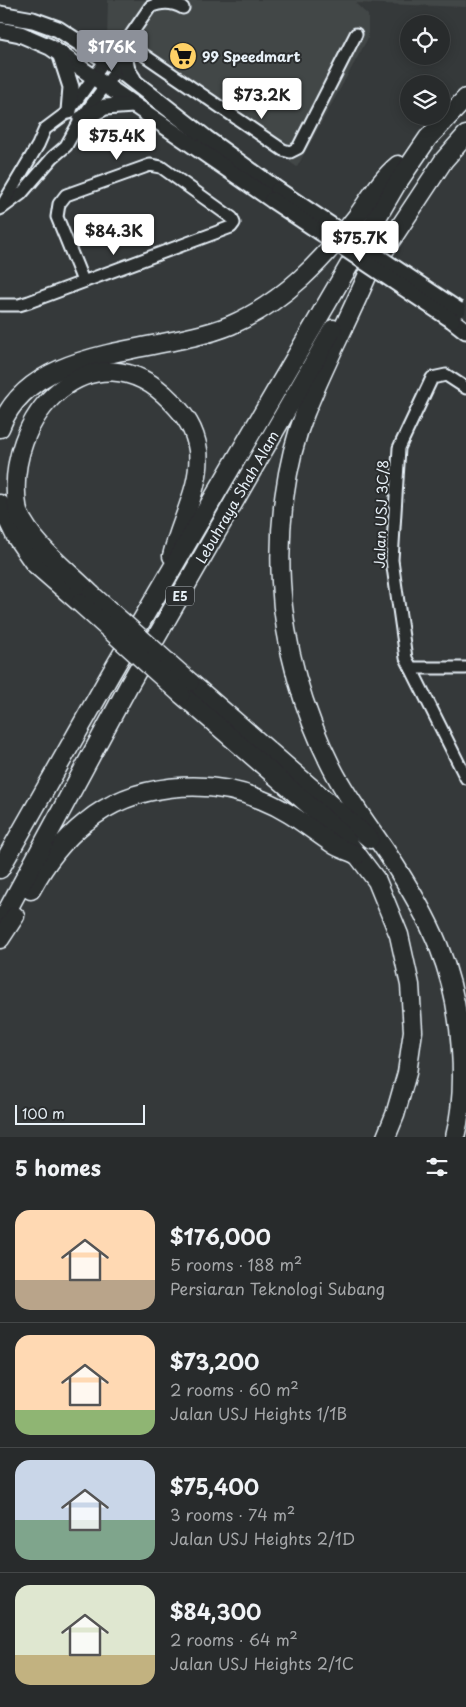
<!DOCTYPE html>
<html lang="en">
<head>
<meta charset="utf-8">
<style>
  body { margin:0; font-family:"Playpen Sans",sans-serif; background:#343738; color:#f1f3f6; height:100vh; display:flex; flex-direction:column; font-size:19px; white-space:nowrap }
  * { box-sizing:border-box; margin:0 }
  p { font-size:16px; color:#a5a7a9 }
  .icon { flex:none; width:28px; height:28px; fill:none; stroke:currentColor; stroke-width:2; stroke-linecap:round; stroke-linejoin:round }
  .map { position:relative; height:1137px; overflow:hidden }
  .panel { display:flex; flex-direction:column; background:#282b2c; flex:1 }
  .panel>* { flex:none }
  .buttons { position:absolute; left:400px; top:15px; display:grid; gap:10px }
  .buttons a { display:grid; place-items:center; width:50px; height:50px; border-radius:50%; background:#282b2c; box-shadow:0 2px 12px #0003,0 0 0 1px #444748; font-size:25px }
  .scale { position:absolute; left:15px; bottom:12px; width:130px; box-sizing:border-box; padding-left:5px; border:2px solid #e8f1f8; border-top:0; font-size:14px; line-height:18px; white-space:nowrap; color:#e8f1f8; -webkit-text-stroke:4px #2a2d2e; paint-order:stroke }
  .price { position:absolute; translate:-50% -42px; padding:0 11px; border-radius:5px; background:#fff; color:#222; font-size:16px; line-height:32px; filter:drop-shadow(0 1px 2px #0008) }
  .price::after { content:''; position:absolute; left:50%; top:30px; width:15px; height:11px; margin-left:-8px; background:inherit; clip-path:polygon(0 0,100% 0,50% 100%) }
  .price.active { background:#8c9099; color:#fff }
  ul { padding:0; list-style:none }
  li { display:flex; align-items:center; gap:15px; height:125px; padding:0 15px }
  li+li { border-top:1px solid #444748 }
  li span { display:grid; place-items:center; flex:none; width:140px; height:100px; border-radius:15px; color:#555 }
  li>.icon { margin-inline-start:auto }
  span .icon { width:60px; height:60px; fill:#fffc; stroke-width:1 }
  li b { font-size:21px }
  h2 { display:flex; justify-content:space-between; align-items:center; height:60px; padding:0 15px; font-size:21px }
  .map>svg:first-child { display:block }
</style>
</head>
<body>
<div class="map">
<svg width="466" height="1137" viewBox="0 0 466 1137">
  <rect width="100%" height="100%" fill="#35393a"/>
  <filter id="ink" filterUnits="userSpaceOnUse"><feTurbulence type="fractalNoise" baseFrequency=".02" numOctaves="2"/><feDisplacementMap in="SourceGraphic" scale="10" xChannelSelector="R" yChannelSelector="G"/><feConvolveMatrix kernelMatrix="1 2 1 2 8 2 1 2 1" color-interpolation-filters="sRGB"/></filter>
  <g filter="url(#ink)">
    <path fill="#424647" d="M 108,0 L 466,0 L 466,7 L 355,3 L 368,15 L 368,38 L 297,167 L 107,38 Z"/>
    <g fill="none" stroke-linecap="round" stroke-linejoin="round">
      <g stroke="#e8f1f8" stroke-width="15">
        <g id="minor">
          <path d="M 125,42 L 283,150 L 290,152 L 298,148 L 356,34"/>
          <path d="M 2,208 L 21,194 L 53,157 L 66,146 L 81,119 L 117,69 L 117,62"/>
          <path d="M 0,209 L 38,145 L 45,129 L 69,111 L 106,60 L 117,55 L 150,7 C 162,2 171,2 183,8"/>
          <path d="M 0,305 L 19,305 L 29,302 L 231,227 L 234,223 L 232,218 L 161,167 L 150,165 L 66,195 L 59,204 L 57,217 L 83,281"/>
          <path d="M 466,388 L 446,375 L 432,378 L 399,448 L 392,560 L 406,658 L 466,778"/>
          <path d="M 411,668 L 466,668"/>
        </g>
      </g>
      <g stroke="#e8f1f8" stroke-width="19">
        <g id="major">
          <path d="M 0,14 L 33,20 L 58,29 L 106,60 L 206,138 L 278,190"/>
          <path d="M 0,30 L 20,34 L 50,47 L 272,200"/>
          <path d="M 89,47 L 101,50 L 122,46 L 127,70 L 133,79"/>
          <path d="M 60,53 L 71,87 L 69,111"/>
          <path d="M 81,119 L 105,107 L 133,105"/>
          <path d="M 452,320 L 466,331"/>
        </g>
      </g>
      <g stroke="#e8f1f8" stroke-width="21">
        <g id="highway">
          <path d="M 370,272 L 444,160 L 466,135"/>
          <path d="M 368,274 C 348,320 324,366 305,413 C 285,464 278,527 281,582 C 284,646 303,711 332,768 C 347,798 368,825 387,853 C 431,920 456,969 461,1050 C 463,1077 462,1110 455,1137"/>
          <path d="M 0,428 C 32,343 159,355 231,325 C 284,302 323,260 358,215 C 370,198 382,178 398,165"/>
          <path d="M 0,504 L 16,537 L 34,563 L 80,603"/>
          <path d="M 91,594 C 66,569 33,545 18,512 C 0,413 96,323 171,401 C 185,415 195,429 198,450 C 202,486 180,521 172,556"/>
          <path d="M 190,682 L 370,839"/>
          <path d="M 181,694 L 340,832 L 377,881 L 399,935 L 410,985 L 413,1031 L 407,1073 L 395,1115 L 386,1137"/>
          <path d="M 0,869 L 110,675 L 396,185 L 428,138 L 466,98"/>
          <path d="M 31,890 C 45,864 63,840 86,822 C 133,783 207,777 262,800 C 290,811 309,828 333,844 C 340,849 349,851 357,855"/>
          <path d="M 0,924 L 129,685 L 333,329"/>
          <path d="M 0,939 L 15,916"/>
        </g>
      </g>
      <use href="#minor" stroke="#2a2d2e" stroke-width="11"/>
      <use href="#major" stroke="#2a2d2e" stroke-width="15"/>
      <use href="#highway" stroke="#2a2d2e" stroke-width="18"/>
      <g stroke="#e8f1f8" stroke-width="19" stroke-linecap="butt">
        <g id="major-bridge">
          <path d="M 278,190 L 458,310"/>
          <path d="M 272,200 L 452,320"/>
        </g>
      </g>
      <g stroke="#e8f1f8" stroke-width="21" stroke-linecap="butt">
        <g id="highway-bridge">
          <path d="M 91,594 L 190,682"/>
          <path d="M 80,603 L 181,694"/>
        </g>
      </g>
      <use href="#major-bridge" stroke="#2a2d2e" stroke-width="15"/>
      <use href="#highway-bridge" stroke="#2a2d2e" stroke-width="18"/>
    </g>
  </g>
  <defs>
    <g id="supermarket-disc" transform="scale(1.4375)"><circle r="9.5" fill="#ffd166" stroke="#2a2d2e"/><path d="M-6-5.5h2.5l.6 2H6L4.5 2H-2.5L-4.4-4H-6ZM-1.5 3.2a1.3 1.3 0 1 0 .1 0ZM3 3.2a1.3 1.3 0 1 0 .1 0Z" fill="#111"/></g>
  </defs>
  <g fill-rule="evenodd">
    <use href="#supermarket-disc" x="183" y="56"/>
  </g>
  <g text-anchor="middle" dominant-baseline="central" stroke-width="4" stroke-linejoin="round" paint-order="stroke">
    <rect fill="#2a2d2e" stroke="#afb6bb" stroke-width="1" x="166" y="586.5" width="28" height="19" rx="4"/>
    <g font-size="12" font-weight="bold" fill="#e8f1f8">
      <text x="180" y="596">E5</text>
    </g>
    <g font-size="14" font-weight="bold" fill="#e8f1f8" stroke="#2a2d2e" text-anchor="start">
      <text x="202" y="56">99 Speedmart</text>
    </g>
    <g font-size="14" fill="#e8f1f8" stroke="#2a2d2e">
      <text transform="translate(237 497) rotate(-60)">Lebuhraya Shah Alam</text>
      <text transform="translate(381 514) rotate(-88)">Jalan USJ 3C/8</text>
    </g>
  </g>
</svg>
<div class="buttons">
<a><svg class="icon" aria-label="locate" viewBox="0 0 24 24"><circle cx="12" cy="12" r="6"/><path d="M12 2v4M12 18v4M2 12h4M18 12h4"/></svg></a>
<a><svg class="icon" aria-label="layers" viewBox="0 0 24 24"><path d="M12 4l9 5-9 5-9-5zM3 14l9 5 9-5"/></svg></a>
</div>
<div class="scale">100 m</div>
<b class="price active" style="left:112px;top:72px">$176K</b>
<b class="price" style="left:262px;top:120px">$73.2K</b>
<b class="price" style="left:117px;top:161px">$75.4K</b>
<b class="price" style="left:114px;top:256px">$84.3K</b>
<b class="price" style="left:360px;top:263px">$75.7K</b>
</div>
<section class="panel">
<h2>5 homes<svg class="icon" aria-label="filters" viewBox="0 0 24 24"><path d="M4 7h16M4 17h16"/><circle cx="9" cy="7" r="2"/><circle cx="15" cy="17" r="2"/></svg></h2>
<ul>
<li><span style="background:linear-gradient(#ffd9b3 70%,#b9a48a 0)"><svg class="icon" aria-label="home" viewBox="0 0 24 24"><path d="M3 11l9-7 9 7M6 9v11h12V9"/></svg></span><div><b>$176,000</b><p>5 rooms · 188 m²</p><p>Persiaran Teknologi Subang</p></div></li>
<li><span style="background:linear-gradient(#ffd9b3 75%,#8fb573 0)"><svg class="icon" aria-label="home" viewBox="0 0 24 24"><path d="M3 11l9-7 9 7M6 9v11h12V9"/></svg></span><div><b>$73,200</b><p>2 rooms · 60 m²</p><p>Jalan USJ Heights 1/1B</p></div></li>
<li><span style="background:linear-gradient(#c9d6e8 60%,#7fa58c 0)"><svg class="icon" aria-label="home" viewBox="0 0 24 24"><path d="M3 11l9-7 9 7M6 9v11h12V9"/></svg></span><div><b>$75,400</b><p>3 rooms · 74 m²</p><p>Jalan USJ Heights 2/1D</p></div></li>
<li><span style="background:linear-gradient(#dfe7d0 70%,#c2b280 0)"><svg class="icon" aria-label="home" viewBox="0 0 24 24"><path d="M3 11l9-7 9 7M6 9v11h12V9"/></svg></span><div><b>$84,300</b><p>2 rooms · 64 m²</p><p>Jalan USJ Heights 2/1C</p></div></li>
</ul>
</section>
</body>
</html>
